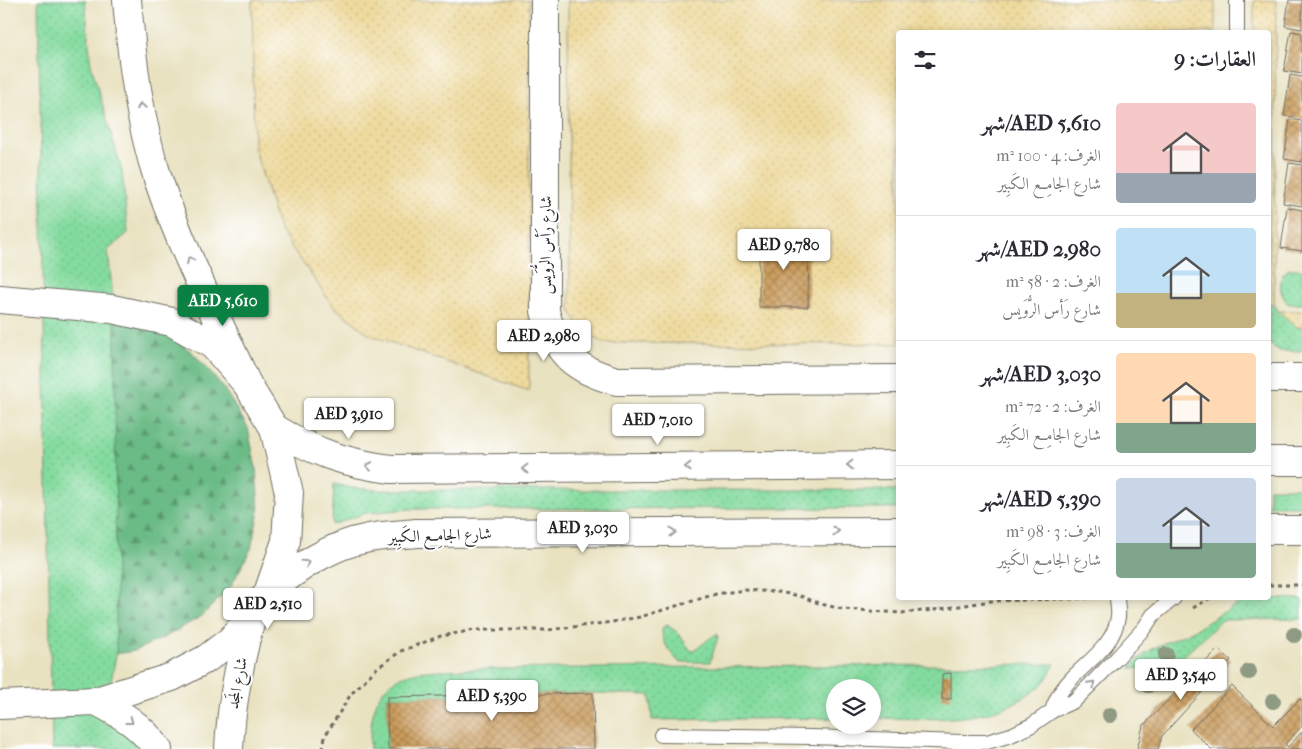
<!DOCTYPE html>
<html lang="ar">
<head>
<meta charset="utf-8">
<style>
  body { margin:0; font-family:"IM FELL French Canon",Amiri,serif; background:#f7f7f7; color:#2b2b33; direction:rtl; height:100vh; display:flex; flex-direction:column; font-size:19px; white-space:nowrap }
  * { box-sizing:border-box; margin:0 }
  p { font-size:16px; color:#7c7c81 }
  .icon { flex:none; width:28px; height:28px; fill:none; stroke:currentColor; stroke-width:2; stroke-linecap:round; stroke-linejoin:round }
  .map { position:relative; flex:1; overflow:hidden; direction:ltr }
  .drawer { position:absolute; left:896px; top:30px; width:375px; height:570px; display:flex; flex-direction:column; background:#fff; border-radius:5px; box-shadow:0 2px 8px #0003; direction:rtl }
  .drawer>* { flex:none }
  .buttons { position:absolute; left:826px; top:679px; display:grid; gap:10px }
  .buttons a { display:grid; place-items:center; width:55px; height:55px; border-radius:50%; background:#fff; box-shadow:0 2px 8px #0003; font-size:25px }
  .price { position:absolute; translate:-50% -42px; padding:0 11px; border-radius:5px; background:#fff; color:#222; font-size:16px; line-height:32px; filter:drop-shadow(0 1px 2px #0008) }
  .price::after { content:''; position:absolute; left:50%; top:30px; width:15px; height:11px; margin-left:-8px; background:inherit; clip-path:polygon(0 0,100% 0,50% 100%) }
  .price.current { background:#0b8043; color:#fff }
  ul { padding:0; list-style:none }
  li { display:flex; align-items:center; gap:15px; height:125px; padding:0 15px }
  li+li { border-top:1px solid #e1e1e2 }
  li span { display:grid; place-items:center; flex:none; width:140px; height:100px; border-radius:5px; color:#555 }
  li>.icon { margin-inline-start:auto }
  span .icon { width:60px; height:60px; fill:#fffc; stroke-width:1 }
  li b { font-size:21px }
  h2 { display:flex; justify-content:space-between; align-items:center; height:60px; padding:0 15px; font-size:21px }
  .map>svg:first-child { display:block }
</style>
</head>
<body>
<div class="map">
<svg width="1302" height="749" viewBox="0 0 1302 749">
  <defs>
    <pattern id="grass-dots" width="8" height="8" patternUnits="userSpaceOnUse" patternTransform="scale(1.25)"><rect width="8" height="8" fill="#84db9f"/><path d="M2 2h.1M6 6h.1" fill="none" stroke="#72bc89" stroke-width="1.8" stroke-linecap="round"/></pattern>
    <pattern id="forest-firs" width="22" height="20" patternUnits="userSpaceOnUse" patternTransform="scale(1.25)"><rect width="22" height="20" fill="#6bbb86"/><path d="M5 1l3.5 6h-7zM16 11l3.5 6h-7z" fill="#58986e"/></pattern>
    <pattern id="sand-dots" width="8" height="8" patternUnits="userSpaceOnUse" patternTransform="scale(1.25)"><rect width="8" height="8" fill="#eeda9e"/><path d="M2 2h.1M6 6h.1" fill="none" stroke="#cb8" stroke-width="1.8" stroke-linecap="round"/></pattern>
    <pattern id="building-cross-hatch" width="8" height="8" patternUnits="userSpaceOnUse" patternTransform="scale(1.25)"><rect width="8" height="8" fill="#cb9c5c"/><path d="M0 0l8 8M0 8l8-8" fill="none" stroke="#a57f4c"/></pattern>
  </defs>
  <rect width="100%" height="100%" fill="#fff"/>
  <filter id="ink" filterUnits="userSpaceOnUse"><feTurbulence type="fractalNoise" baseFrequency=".02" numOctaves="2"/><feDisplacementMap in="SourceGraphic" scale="10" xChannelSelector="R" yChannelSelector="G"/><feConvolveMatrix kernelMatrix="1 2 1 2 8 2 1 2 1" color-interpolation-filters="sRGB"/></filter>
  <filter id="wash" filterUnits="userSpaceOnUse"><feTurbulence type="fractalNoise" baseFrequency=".0096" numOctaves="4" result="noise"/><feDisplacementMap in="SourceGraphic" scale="20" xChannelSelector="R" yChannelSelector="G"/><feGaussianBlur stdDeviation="1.12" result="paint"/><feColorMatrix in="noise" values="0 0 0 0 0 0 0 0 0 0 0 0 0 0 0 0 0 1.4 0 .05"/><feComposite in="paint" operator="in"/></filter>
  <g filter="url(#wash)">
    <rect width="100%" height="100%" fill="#e9e2c1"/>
    <g fill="url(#grass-dots)" stroke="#588365">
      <path d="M 38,0 L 85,0 L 91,65 L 122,171 L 128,233 L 108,250 L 115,320 L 119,640 L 103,722 L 130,734 L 137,749 L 52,749 Z"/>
      <path d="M 1289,269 L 1302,269 L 1302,304 L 1288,304 C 1280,294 1279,287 1282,275 Z"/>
      <path d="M 1274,303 L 1278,311 L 1297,327 L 1302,327 L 1302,351 L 1280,351 L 1269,344 L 1269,305 Z"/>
      <path d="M 334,484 L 352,488 L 378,490 L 899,490 L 899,508 L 411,509 L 366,513 L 332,525 Z"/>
      <rect x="1269" y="488" width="33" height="18"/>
      <path d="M 1263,598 L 1302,599 L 1302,619 L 1222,620 L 1170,669 L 1130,668 C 1154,641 1175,642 1203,625 C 1225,612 1236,601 1263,598 Z"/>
      <path d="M 667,625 L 677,632 L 691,651 C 698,650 708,638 717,634 L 718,637 L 710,662 L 679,662 C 670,653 661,641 662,628 Z"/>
      <path d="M 1055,664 C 1051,671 1046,681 1040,686 C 994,727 929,718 873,718 L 872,688 L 835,688 L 835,718 L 652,720 L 650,695 L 593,693 L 387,697 L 388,749 L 370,749 C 369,663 414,671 481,669 Z"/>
    </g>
    <path fill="url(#forest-firs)" stroke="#4b7358" d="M 115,320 L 164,331 L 193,353 L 223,387 L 248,428 L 256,469 L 259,511 L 251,549 L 231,586 L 202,616 L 165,637 L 134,651 L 116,654 Z"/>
    <g fill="url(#sand-dots)" stroke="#8c8264">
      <path d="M 252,0 L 529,0 L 529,391 L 370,335 L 333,306 L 279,229 L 254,147 Z"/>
      <path d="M 568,0 L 1215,0 L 1215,32 L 899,32 L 899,344 L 603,343 L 583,332 L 570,310 Z"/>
      <path d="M 1254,0 L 1276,0 L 1274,303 L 1269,305 L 1269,32 L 1254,32 Z"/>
      <path d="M 1278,311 L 1302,311 L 1302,327 L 1297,327 Z"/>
    </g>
    <g id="blocks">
      <g fill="url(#building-cross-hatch)">
        <path d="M 1289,0 L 1302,0 L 1302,29 L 1285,26 Z"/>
        <path d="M 1291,31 L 1302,33 L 1302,74 L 1284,71 Z"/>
        <path d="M 1290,75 L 1302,77 L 1302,118 L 1284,116 Z"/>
        <path d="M 1290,119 L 1302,121 L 1302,162 L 1284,159 Z"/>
        <path d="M 1289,163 L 1302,165 L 1302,206 L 1283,203 Z"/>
        <path d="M 1287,207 L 1302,210 L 1302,251 L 1281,248 Z"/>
        <path d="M 759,235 L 809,236 L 808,307 L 759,307 Z"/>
        <path d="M 1218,649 L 1231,660 L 1162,736 L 1158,749 L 1137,749 L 1143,726 Z"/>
        <path d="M 951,673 L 951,699 L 942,699 L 942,674 Z"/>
        <path d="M 1232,686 L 1273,726 L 1300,699 L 1302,700 L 1302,726 L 1285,744 L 1288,747 L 1302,732 L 1302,749 L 1256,749 L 1253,747 L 1251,749 L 1211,749 L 1191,729 Z"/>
        <path d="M 593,693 L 594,749 L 388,749 L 387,697 Z"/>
      </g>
    </g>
  </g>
  <g filter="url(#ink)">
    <use href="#blocks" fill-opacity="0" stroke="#6e6b60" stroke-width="1"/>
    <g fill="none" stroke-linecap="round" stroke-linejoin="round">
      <g stroke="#6e6b60" stroke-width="16">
        <g id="lane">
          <path d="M 1237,0 L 1237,32"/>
          <path d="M 1052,711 C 1064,669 1112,658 1118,617 C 1119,611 1117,604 1117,598"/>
          <path d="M 661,735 L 811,737 L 961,742 L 987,742 L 1011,735 L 1032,725 L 1052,711 L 1074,701 L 1118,657 L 1145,627 L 1153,615 L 1174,598"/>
        </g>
      </g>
      <g stroke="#6e6b60" stroke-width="30">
        <g id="street">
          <path d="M 545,0 L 545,311 C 556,354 575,370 617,381 L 899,379"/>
          <path d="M 1269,378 L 1302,378"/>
        </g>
      </g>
      <g stroke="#6e6b60" stroke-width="30">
        <g id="secondary">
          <path d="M 0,299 L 112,309 L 172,322 L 213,345 L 247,384 L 274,428 L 289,493 L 286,541 L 268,593 L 251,617 L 230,641 L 206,659 L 172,677 L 96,701 L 0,705"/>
          <path d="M 274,428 C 314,452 344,463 391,469 L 899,465"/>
          <path d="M 1269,461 L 1302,461"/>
          <path d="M 1269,530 L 1302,530"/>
          <path d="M 268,593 C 297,568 330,545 369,538 C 384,535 400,535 416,533 L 899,531"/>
          <path d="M 96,701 C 123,715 139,724 158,749"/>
          <path d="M 229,749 C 231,705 239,663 251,620"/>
        </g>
      </g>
      <g stroke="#6e6b60" stroke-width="30">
        <path id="highway" d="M 127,0 C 132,60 139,121 158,179 C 182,250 216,316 247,384"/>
      </g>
      <g stroke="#6e6b60" stroke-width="3" stroke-dasharray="4 4" stroke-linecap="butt">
        <path d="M 1269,585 L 1302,585"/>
        <path d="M 1193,608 L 1210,598"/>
        <path d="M 323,749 L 325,736 L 351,694 L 377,668 L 401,651 L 441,636 L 475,630 L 548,630 L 612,622 L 640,617 L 716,594 L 745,590 L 778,592 L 800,596 L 821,604 L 842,609 L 901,613 L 934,610 L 991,601 L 1095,598"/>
      </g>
      <use href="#lane" stroke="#fff" stroke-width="14"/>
      <use href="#street" stroke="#fff" stroke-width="28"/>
      <use href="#secondary" stroke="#fff" stroke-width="28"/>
      <use href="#highway" stroke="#fff" stroke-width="28"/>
    </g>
    <g fill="#8f9a82">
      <circle cx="1294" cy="635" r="8"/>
      <circle cx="1166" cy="655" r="8"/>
      <circle cx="1249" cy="672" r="8"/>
      <circle cx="1148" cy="685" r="8"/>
      <circle cx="1273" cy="701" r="8"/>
      <circle cx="1110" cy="715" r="8"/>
    </g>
    <defs><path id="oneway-chevron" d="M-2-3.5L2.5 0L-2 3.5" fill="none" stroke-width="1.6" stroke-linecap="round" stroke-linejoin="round" transform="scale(1.25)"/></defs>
    <g stroke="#a0a0a0">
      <use href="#oneway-chevron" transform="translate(141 106) rotate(-99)"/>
      <use href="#oneway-chevron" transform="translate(190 260) rotate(-115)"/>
      <use href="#oneway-chevron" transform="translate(850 465) rotate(179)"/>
      <use href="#oneway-chevron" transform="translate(369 466) rotate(-171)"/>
      <use href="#oneway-chevron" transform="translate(688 467) rotate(179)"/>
      <use href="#oneway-chevron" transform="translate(525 469) rotate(179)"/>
      <use href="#oneway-chevron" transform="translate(836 531)"/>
      <use href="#oneway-chevron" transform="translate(673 532)"/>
      <use href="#oneway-chevron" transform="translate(306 563) rotate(-33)"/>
      <use href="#oneway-chevron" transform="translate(1092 684) rotate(-46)"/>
      <use href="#oneway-chevron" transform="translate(130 721) rotate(37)"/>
    </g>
  </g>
  <g text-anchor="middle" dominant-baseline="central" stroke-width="4" stroke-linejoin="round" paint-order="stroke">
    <g font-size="16" fill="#2b2b2b" stroke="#fff">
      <text transform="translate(545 245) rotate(-90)">شارع رَأس الرُّوَيس</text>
      <text transform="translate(440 535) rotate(-2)">شارع الجامِع الكَبِير</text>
      <text transform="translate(237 683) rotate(-80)">شارع المَجد</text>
    </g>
  </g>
</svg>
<div class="buttons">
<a><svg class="icon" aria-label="layers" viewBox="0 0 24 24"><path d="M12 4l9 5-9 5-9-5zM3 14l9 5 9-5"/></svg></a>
</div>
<b class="price" style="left:784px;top:271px">AED 9,780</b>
<b class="price current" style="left:223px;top:327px">AED 5,610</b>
<b class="price" style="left:544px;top:362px">AED 2,980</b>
<b class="price" style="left:349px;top:440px">AED 3,910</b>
<b class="price" style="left:658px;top:446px">AED 7,010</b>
<b class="price" style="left:583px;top:554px">AED 3,030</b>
<b class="price" style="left:268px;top:630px">AED 2,510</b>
<b class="price" style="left:1181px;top:701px">AED 3,540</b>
<b class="price" style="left:492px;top:722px">AED 5,390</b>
<section class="drawer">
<h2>العقارات: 9<svg class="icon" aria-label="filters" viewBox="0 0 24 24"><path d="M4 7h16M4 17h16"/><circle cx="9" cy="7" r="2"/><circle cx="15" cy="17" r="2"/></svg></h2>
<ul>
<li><span style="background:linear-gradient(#f6c9c9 70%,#9aa5b1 0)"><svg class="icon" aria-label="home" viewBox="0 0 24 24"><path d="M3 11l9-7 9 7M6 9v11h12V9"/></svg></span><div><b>AED 5,610/شهر</b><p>الغرف: 4 · 100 m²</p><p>شارع الجامِع الكَبِير</p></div></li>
<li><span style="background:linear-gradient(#bfe0f5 65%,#c2b280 0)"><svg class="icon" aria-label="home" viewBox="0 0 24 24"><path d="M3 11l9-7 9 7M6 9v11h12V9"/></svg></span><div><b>AED 2,980/شهر</b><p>الغرف: 2 · 58 m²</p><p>شارع رَأس الرُّوَيس</p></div></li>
<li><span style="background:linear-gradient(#ffd9b3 70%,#7fa58c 0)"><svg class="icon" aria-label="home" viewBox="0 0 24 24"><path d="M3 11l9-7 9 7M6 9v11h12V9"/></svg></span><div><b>AED 3,030/شهر</b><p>الغرف: 2 · 72 m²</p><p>شارع الجامِع الكَبِير</p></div></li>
<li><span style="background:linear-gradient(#c9d6e8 65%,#7fa58c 0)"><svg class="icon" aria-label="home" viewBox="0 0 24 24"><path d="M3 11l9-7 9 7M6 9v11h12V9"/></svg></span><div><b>AED 5,390/شهر</b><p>الغرف: 3 · 98 m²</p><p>شارع الجامِع الكَبِير</p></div></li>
</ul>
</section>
</div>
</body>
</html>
